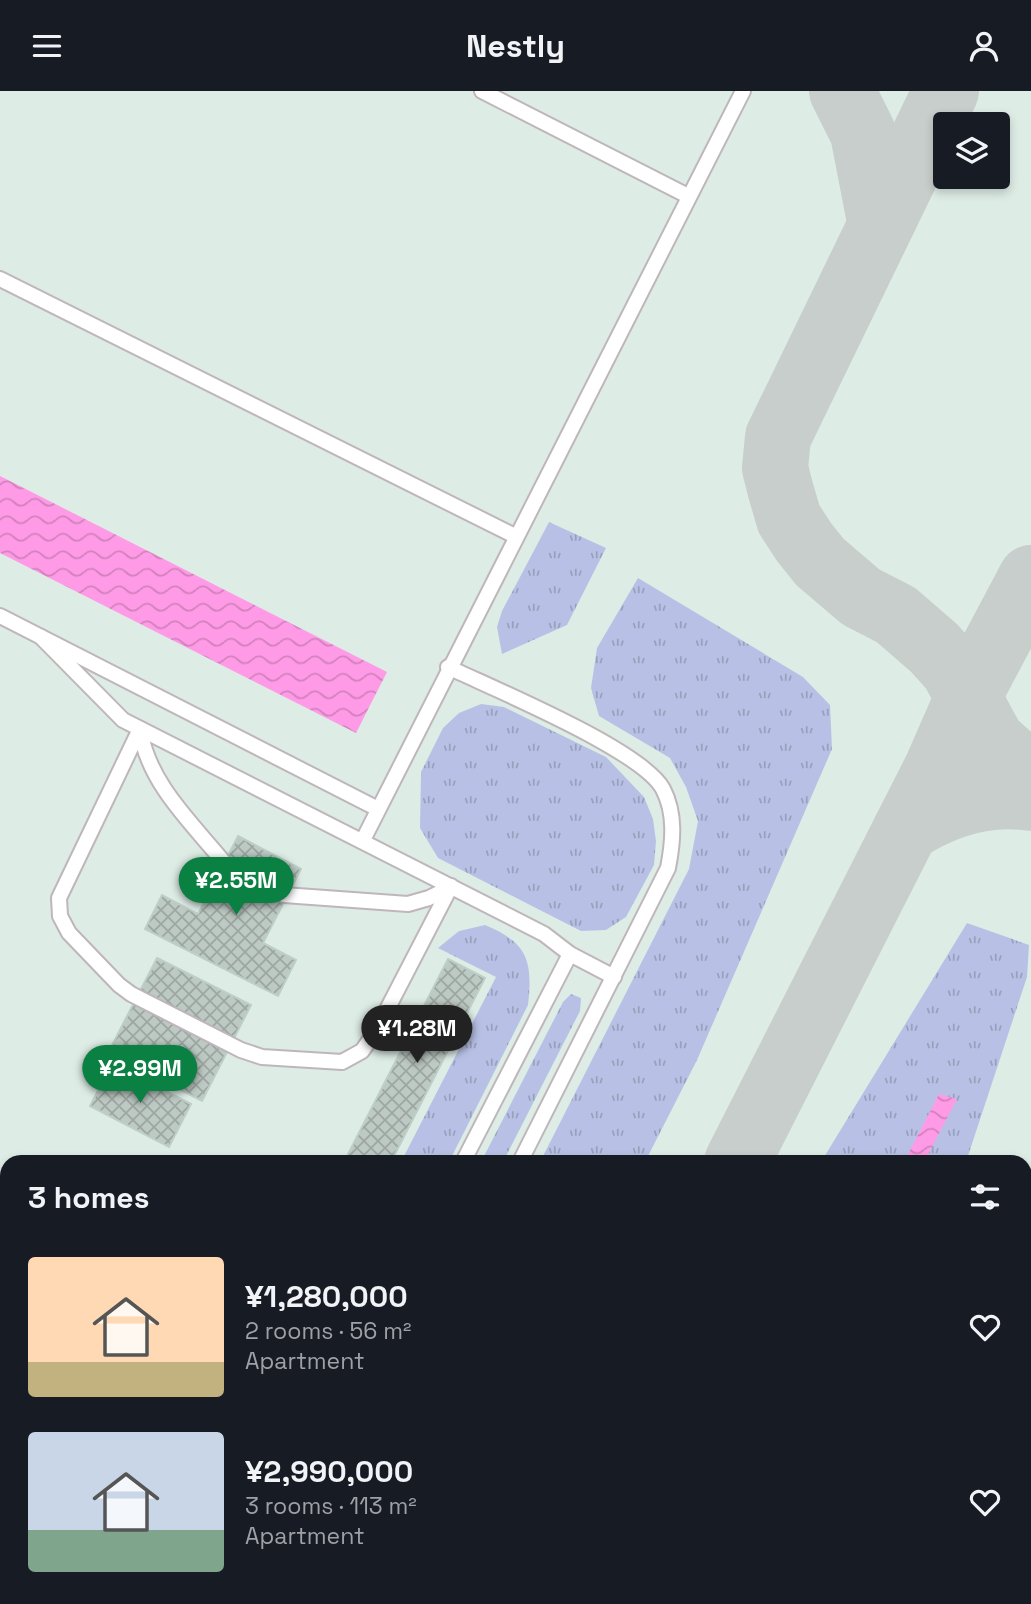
<!DOCTYPE html>
<html lang="en">
<head>
<meta charset="utf-8">
<style>
  body { margin:0; font-family:"Space Grotesk",sans-serif; background:#242831; color:#f1f3f6; height:100vh; display:flex; flex-direction:column; font-size:26px; white-space:nowrap }
  * { box-sizing:border-box; margin:0 }
  p { font-size:23px; color:#9ea1a6 }
  .icon { flex:none; width:38px; height:38px; fill:none; stroke:currentColor; stroke-width:2; stroke-linecap:round; stroke-linejoin:round }
  .map { position:relative; flex:1; overflow:hidden }
  .sheet { position:absolute; left:0px; top:1064px; width:1032px; height:450px; display:flex; flex-direction:column; background:#171b24; border-radius:21px 21px 0 0; box-shadow:0 4px 10px #0003 }
  .sheet>* { flex:none }
  .tools { position:absolute; left:933px; top:21px; display:grid; gap:14px }
  .tools a { display:grid; place-items:center; width:77px; height:77px; border-radius:7px; background:#171b24; box-shadow:0 4px 10px #0003; font-size:35px }
  .price { position:absolute; translate:-50% -60px; padding:0 16px; border-radius:24px; background:#0b8043; color:#fff; font-size:23px; line-height:46px; filter:drop-shadow(0 2px 4px #0008) }
  .price::after { content:''; position:absolute; left:50%; top:42px; width:21px; height:16px; margin-left:-10px; background:inherit; clip-path:polygon(0 0,100% 0,50% 100%) }
  .price.selected { background:#222; color:#fff }
  ul { padding:0; list-style:none }
  li { display:flex; align-items:center; gap:21px; height:175px; padding:0 28px }
  li span { display:grid; place-items:center; flex:none; width:196px; height:140px; border-radius:7px; color:#555 }
  li>.icon { margin-inline-start:auto }
  span .icon { width:84px; height:84px; fill:#fffc; stroke-width:1 }
  li b { font-size:30px }
  h2 { display:flex; justify-content:space-between; align-items:center; height:84px; padding:0 28px; font-size:30px }
  header { display:flex; justify-content:space-between; align-items:center; height:91px; padding:0 28px; background:#171b24; font-size:32px; font-weight:800 }
  .map>svg:first-child { display:block }
</style>
</head>
<body>
<header><svg class="icon" aria-label="menu" viewBox="0 0 24 24"><path d="M4 6h16M4 12h16M4 18h16"/></svg>Nestly<svg class="icon" aria-label="person" viewBox="0 0 24 24"><circle cx="12" cy="8" r="4"/><path d="M4 21q1-7 8-7t8 7"/></svg></header>
<div class="map">
<svg width="1031" height="1513" viewBox="0 0 1031 1513">
  <defs>
    <pattern id="grass-tufts" width="24" height="20" patternUnits="userSpaceOnUse" patternTransform="scale(1.75)"><rect width="24" height="20" fill="#b8c1e5"/><path d="M3 7l-1-3M5 7V3M7 7l1-3M15 17l-1-3M17 17v-4M19 17l1-3" fill="none" stroke="#99a0bd"/></pattern>
    <pattern id="water-waves" width="16" height="10" patternUnits="userSpaceOnUse" patternTransform="scale(1.75)"><rect width="16" height="10" fill="#ff9be6"/><path d="M0 5q4-4 8 0t8 0" fill="none" stroke="#d281be"/></pattern>
    <pattern id="building-cross-hatch" width="8" height="8" patternUnits="userSpaceOnUse" patternTransform="scale(1.75)"><rect width="8" height="8" fill="#bdc9c3"/><path d="M0 0l8 8M0 8l8-8" fill="none" stroke="#9da6a2"/></pattern>
  </defs>
  <rect width="100%" height="100%" fill="#deece6"/>
  <g fill="url(#grass-tufts)">
    <path d="M 549,431 L 606,457 L 567,534 L 502,563 L 497,536 L 502,520 Z"/>
    <path d="M 638,487 L 803,586 L 830,614 L 832,658 L 697,969 L 645,1071 L 540,1071 L 689,778 L 698,730 L 686,696 L 670,667 L 599,625 L 591,597 L 597,557 Z"/>
    <path d="M 481,613 L 504,616 L 606,666 L 644,706 L 653,728 L 656,750 L 654,774 L 626,826 L 606,839 L 581,840 L 438,767 L 420,737 L 421,681 L 443,637 L 459,622 Z"/>
    <path d="M 967,832 L 1029,854 L 1027,886 L 966,1071 L 821,1071 Z"/>
    <path d="M 485,834 C 528,852 533,870 528,914 L 449,1071 L 401,1071 L 496,886 L 438,857 L 459,840 Z"/>
    <path d="M 571,903 L 581,907 L 580,920 L 503,1071 L 481,1071 L 563,911 Z"/>
    <path d="M 1031,1395 L 1031,1513 L 970,1513 L 973,1507 L 1026,1507 L 1026,1405 Z"/>
    <path d="M 319,1507 L 425,1507 L 422,1513 L 315,1513 Z"/>
    <path d="M 598,1507 L 788,1507 L 784,1513 L 594,1513 Z"/>
  </g>
  <g fill="url(#water-waves)">
    <path d="M 0,385 L 387,581 L 356,642 L 0,462 Z"/>
    <path d="M 939,1003 L 957,1008 L 924,1071 L 904,1071 Z"/>
  </g>
  <g fill="none" stroke-linecap="round" stroke-linejoin="round">
    <g stroke="#c8cecc" stroke-width="66">
      <path d="M 842,0 L 863,42 L 880,130"/>
      <path d="M 946,0 L 778,346 L 775,377 L 780,397 L 789,428 L 804,451 L 820,471 L 861,506 L 896,524 L 934,557 L 953,578 L 992,650 L 1031,685"/>
      <path d="M 906,738 C 944,714 986,700 1031,707"/>
      <path d="M 737,1071 L 937,677 L 968,606 L 1031,487"/>
      <path d="M 1026,1241 L 1031,1230"/>
      <path d="M 512,1513 L 515,1507"/>
      <path d="M 886,1513 L 889,1507"/>
    </g>
  </g>
  <g fill="url(#building-cross-hatch)" stroke="#bcd0c7" stroke-width="2">
    <path d="M 238,745 L 301,778 L 263,852 L 296,869 L 278,905 L 145,838 L 162,804 L 198,823 Z"/>
    <path d="M 157,867 L 251,914 L 202,1010 L 108,962 Z"/>
    <path d="M 448,868 L 485,887 L 391,1071 L 344,1071 Z"/>
    <path d="M 112,972 L 191,1013 L 169,1056 L 90,1015 Z"/>
    <path d="M 0,1465 L 7,1469 L 7,1507 L 84,1507 L 97,1513 L 0,1513 Z"/>
  </g>
  <g fill="none" stroke-linecap="round" stroke-linejoin="round">
    <g stroke="#beb6bb" stroke-width="18">
      <g id="lane">
        <path d="M 482,0 L 688,105"/>
        <path d="M 0,188 L 515,445"/>
        <path d="M 0,525 L 378,718"/>
        <path d="M 41,546 L 123,629 L 544,843 L 570,863 L 614,886"/>
        <path d="M 448,576 C 494,598 642,659 663,698 C 676,723 673,751 668,777 L 520,1071"/>
        <path d="M 140,638 L 59,807 L 60,825 L 69,842 L 119,894 L 131,903 L 241,959 L 262,966 L 342,971 L 362,960 L 376,940 L 451,795"/>
        <path d="M 140,638 C 148,693 193,733 227,775 L 238,785 L 284,804 L 408,813 L 429,807 L 451,796"/>
        <path d="M 363,749 L 743,0"/>
        <path d="M 463,1071 L 570,863"/>
        <path d="M 237,1513 L 241,1507"/>
        <path d="M 296,1513 L 299,1507"/>
      </g>
    </g>
    <use href="#lane" stroke="#fff" stroke-width="14"/>
  </g>
</svg>
<div class="tools">
<a><svg class="icon" aria-label="layers" viewBox="0 0 24 24"><path d="M12 4l9 5-9 5-9-5zM3 14l9 5 9-5"/></svg></a>
</div>
<b class="price" style="left:236px;top:826px">¥2.55M</b>
<b class="price selected" style="left:417px;top:974px">¥1.28M</b>
<b class="price" style="left:140px;top:1014px">¥2.99M</b>
<section class="sheet">
<h2>3 homes<svg class="icon" aria-label="filters" viewBox="0 0 24 24"><path d="M4 7h16M4 17h16"/><circle cx="9" cy="7" r="2"/><circle cx="15" cy="17" r="2"/></svg></h2>
<ul>
<li><span style="background:linear-gradient(#ffd9b3 75%,#c2b280 0)"><svg class="icon" aria-label="home" viewBox="0 0 24 24"><path d="M3 11l9-7 9 7M6 9v11h12V9"/></svg></span><div><b>¥1,280,000</b><p>2 rooms · 56 m²</p><p>Apartment</p></div><svg class="icon" aria-label="heart" viewBox="0 0 24 24"><path d="M12 20l-8-8c-3-5 5-10 8-4 3-6 11-1 8 4z"/></svg></li>
<li><span style="background:linear-gradient(#c9d6e8 70%,#7fa58c 0)"><svg class="icon" aria-label="home" viewBox="0 0 24 24"><path d="M3 11l9-7 9 7M6 9v11h12V9"/></svg></span><div><b>¥2,990,000</b><p>3 rooms · 113 m²</p><p>Apartment</p></div><svg class="icon" aria-label="heart" viewBox="0 0 24 24"><path d="M12 20l-8-8c-3-5 5-10 8-4 3-6 11-1 8 4z"/></svg></li>
</ul>
</section>
</div>
</body>
</html>
